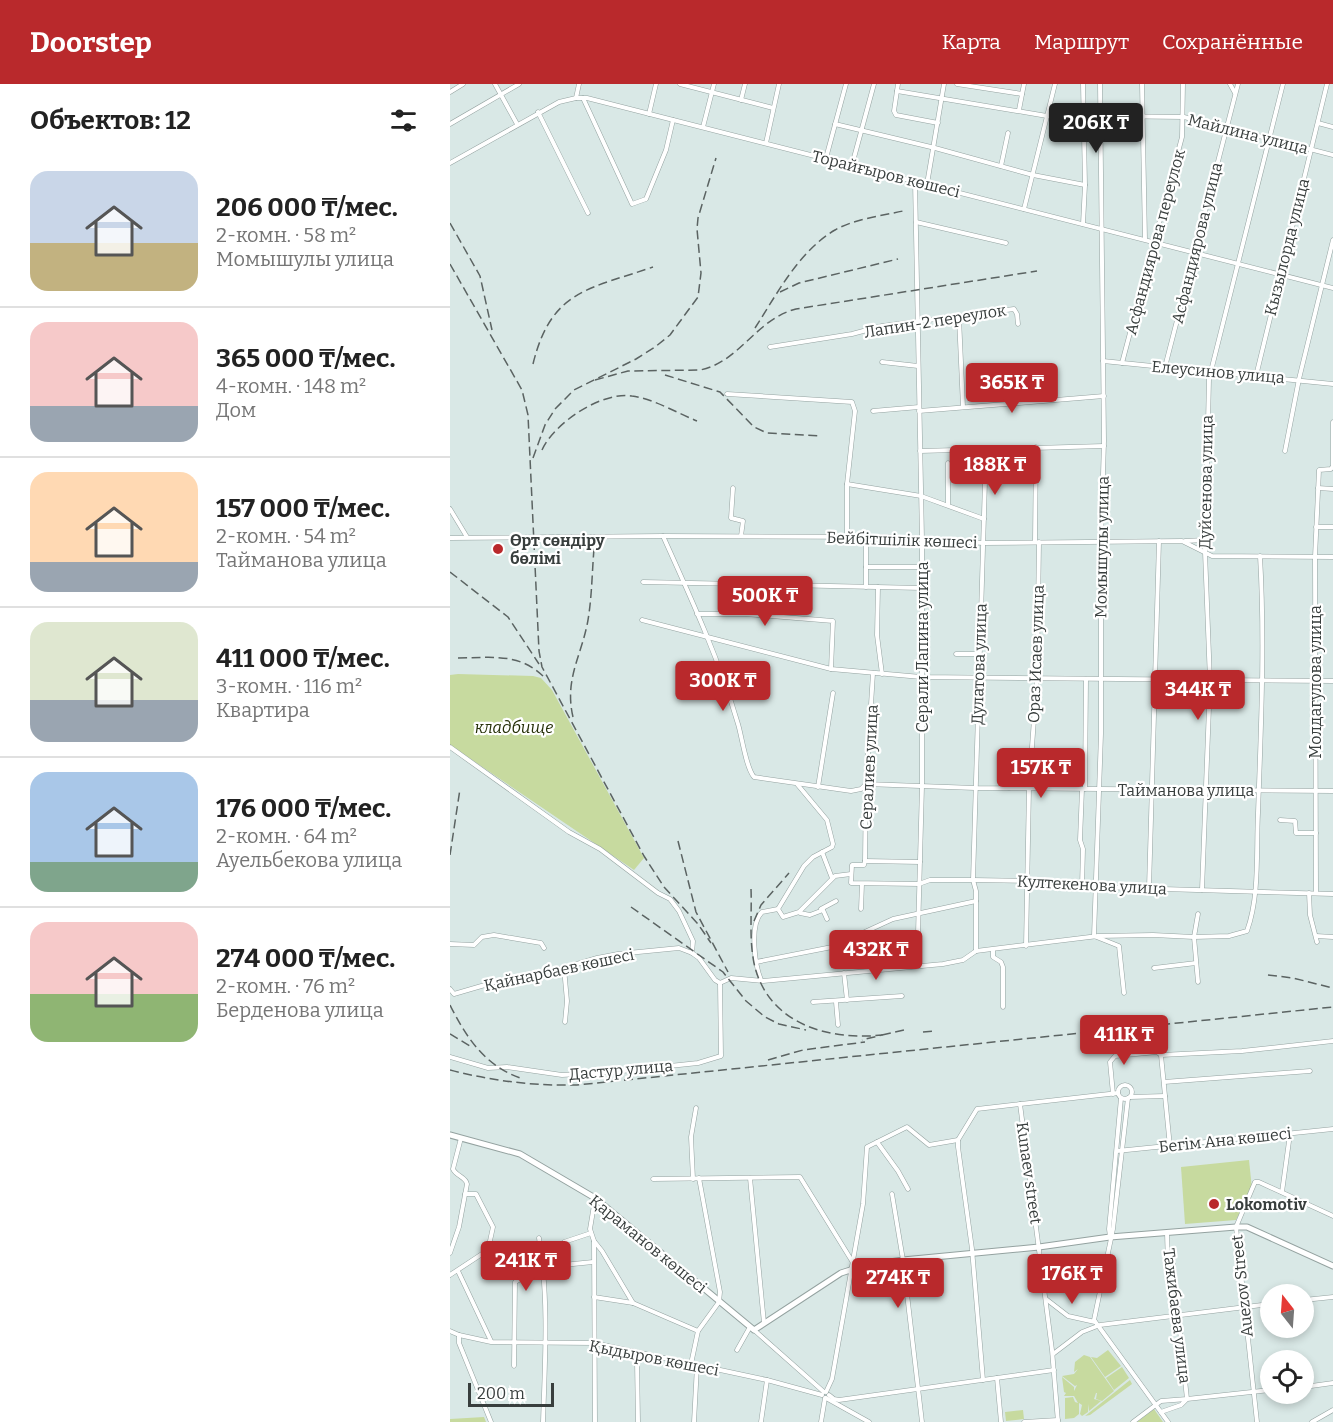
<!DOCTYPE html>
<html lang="ru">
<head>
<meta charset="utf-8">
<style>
  body { margin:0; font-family:Bitter,serif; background:#f2f2f2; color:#222; height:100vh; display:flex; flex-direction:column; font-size:22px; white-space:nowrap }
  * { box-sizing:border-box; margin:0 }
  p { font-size:20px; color:#767676 }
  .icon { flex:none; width:33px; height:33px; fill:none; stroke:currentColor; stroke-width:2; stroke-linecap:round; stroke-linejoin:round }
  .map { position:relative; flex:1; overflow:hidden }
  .side { display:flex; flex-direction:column; background:#fff; width:450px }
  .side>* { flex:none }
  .needle { width:39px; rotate:343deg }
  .tools { position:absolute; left:810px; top:1200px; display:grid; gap:12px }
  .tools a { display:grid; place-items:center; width:54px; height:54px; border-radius:50%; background:#fff; box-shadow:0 3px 9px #0003; font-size:30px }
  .scale { position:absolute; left:18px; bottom:15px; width:86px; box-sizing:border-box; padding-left:6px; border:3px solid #383e3d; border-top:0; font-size:16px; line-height:21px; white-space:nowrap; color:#383e3d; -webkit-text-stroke:4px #fff; paint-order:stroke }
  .price { position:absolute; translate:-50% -51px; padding:0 14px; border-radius:6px; background:#b9292c; color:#fff; font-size:20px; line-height:39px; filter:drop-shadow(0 2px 3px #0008) }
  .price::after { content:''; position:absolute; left:50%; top:36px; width:18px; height:14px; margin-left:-9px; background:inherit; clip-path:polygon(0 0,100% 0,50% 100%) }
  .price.selected { background:#222; color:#fff }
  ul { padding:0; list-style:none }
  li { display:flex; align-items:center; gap:18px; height:150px; padding:0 30px }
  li+li { border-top:2px solid #e0e0e0 }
  li span { display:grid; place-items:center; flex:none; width:168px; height:120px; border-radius:18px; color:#555 }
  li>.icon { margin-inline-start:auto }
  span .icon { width:72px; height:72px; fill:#fffc; stroke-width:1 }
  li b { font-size:26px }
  h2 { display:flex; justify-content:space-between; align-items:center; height:72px; padding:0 30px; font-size:26px }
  header { display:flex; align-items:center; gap:36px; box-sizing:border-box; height:84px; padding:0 30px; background:#b9292c; color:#fff }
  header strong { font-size:28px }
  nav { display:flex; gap:33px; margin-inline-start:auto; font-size:21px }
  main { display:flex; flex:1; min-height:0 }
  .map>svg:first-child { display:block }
</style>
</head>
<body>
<header>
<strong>Doorstep</strong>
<nav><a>Карта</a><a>Маршрут</a><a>Сохранённые</a></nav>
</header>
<main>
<section class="side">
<h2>Объектов: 12<svg class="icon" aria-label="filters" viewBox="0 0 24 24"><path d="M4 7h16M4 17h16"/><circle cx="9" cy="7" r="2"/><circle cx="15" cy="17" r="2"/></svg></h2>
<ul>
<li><span style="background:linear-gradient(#c9d6e8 60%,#c2b280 0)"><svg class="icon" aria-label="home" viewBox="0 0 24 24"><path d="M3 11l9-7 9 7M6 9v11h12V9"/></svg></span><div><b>206 000 ₸/мес.</b><p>2-комн. · 58 m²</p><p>Момышулы улица</p></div></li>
<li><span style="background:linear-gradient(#f6c9c9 70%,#9aa5b1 0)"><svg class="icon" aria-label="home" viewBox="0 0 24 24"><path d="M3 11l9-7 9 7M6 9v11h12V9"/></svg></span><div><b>365 000 ₸/мес.</b><p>4-комн. · 148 m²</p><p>Дом</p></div></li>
<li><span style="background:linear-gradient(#ffd9b3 75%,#9aa5b1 0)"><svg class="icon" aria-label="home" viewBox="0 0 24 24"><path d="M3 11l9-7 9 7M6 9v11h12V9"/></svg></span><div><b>157 000 ₸/мес.</b><p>2-комн. · 54 m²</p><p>Тайманова улица</p></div></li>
<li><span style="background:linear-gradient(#dfe7d0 65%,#9aa5b1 0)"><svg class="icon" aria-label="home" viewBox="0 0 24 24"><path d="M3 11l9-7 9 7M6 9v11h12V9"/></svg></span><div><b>411 000 ₸/мес.</b><p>3-комн. · 116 m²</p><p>Квартира</p></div></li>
<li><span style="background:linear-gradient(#a9c7e8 75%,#7fa58c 0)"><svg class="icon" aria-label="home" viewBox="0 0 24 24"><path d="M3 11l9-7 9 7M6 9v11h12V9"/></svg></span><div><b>176 000 ₸/мес.</b><p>2-комн. · 64 m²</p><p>Ауельбекова улица</p></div></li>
<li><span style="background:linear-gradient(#f6c9c9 60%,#8fb573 0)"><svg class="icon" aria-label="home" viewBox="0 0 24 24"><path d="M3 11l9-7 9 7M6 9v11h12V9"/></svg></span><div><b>274 000 ₸/мес.</b><p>2-комн. · 76 m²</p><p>Берденова улица</p></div></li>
</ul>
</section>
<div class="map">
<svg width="883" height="1338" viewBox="0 0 883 1338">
  <rect width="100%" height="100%" fill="#d9e8e6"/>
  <g fill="#c7da9f">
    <path d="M 8,590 L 83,592 L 91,594 L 102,606 L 194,774 L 184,786 L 0,661 L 0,591 Z"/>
    <path d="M 799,1076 L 802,1105 L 786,1136 L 735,1140 L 731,1083 Z"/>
    <path d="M 658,1266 L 671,1282 L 655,1293 L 641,1273 L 647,1274 Z"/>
    <path d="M 634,1271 L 640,1273 L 664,1307 L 652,1317 L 646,1315 L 647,1309 L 646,1309 L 644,1315 L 651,1317 L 639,1327 L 638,1320 L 638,1328 L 632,1332 L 630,1330 L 632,1321 L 629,1319 L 629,1330 L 624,1334 L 615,1335 L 615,1314 L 623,1313 L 625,1318 L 628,1319 L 624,1312 L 614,1312 L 616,1309 L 614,1308 L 612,1293 L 624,1303 L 624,1307 L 627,1301 L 625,1302 L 612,1292 L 624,1290 L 628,1285 L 624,1288 L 625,1278 Z"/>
    <path d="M 672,1283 L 679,1294 L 664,1306 L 656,1294 Z"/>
    <path d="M 680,1296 L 682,1300 L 640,1331 L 635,1332 Z"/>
    <path d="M 704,1325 L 713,1338 L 687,1338 Z"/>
    <path d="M 573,1326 L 574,1335 L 556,1337 L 555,1328 Z"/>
    <path d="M 34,1333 L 36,1338 L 0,1338 L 0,1335 Z"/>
  </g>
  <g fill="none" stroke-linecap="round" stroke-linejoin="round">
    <g stroke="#94a2a0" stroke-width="5">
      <g id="minor">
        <path d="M 45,0 L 67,40"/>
        <path d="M 230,0 L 323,24"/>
        <path d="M 448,0 L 444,27 L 446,31 L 488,39"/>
        <path d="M 507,0 L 572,10"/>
        <path d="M 650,0 L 654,357 L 651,457 L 651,650 L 644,852 L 669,862 L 674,909"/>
        <path d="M 692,0 L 695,155"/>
        <path d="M 780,0 L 785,9"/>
        <path d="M 447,7 L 597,32 L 634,34 L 651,32 L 734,33 L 883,71"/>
        <path d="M 0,8 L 13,0"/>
        <path d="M 126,14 L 129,0"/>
        <path d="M 133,14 L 182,120 L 196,115 L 216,66 L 223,36"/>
        <path d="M 291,16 L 295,0"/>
        <path d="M 569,26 L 574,0"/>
        <path d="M 88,28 L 138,129"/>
        <path d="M 199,30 L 206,0"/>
        <path d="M 868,39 L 883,43"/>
        <path d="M 0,40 L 69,0"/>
        <path d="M 385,40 L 485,64 L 583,91 L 635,101"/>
        <path d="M 253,43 L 264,0"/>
        <path d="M 316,59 L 329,0"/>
        <path d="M 376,74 L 396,0"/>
        <path d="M 0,79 L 109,18 L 126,14 L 137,14 L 883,204"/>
        <path d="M 402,81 L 424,0"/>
        <path d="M 551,82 L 558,49"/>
        <path d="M 465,97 L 472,455 L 472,702 L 468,849"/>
        <path d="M 477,100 L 494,0"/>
        <path d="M 574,125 L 605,0"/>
        <path d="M 466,138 L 556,159"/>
        <path d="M 633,140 L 635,101 L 633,0"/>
        <path d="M 509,234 L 513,323"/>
        <path d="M 320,263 L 402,250 L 432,242 L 564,225 L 567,230 L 568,240"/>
        <path d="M 653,277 L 883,300"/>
        <path d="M 432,278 L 468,282"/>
        <path d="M 672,279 L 732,53 L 733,0"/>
        <path d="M 715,283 L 788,0"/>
        <path d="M 806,292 L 877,0"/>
        <path d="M 277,310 L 402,318 L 405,327 L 397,400 L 397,453"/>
        <path d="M 423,327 L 469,323"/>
        <path d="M 469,327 L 654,312"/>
        <path d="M 470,367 L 654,362"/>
        <path d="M 835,367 L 849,295 L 883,156"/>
        <path d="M 498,379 L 498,421"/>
        <path d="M 397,400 L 471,412 L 534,435"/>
        <path d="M 283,404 L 281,434 L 293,437 L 291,452"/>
        <path d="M 868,404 L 883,405"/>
        <path d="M 0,425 L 17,453"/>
        <path d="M 866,443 L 883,443"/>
        <path d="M 213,452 C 241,514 269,575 288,640 C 292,653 296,684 304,693 L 401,707 L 411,705 L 416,700 L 525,704 L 883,707"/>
        <path d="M 416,453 L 416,503"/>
        <path d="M 0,454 L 213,452 L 442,453 L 533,459 L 732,457 L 762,472 L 883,473"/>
        <path d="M 735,457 L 755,456"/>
        <path d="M 585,458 L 586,363"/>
        <path d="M 416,483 L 472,483"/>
        <path d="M 193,498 L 472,504"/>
        <path d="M 428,503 L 427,551 L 432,590"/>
        <path d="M 247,530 L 295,530 L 383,537 L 381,585"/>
        <path d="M 192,536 L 381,585 L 471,593 L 883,597"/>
        <path d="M 506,570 L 529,570"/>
        <path d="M 0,663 L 119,748 L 150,765 L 208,809 L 220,815 L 229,827 L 243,857 L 242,869"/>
        <path d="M 557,679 L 559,704"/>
        <path d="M 347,700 L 377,736 L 383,760 L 382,763 L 363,773 L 354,782 L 328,825 L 333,833 L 349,828 L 385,792 L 401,790"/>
        <path d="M 368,703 L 383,609"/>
        <path d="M 635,705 L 636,595"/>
        <path d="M 830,736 L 845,737 L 846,749 L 866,749"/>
        <path d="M 372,768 L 382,794"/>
        <path d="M 415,777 L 414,781 L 402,781 L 401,799 L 469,800 L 480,796 L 523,796 L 577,797 L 646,803 L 883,810"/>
        <path d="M 415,777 L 416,700 L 423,589"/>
        <path d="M 415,777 L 470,778"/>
        <path d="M 632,802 L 633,765 L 630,756 L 632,705"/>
        <path d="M 699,804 L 709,457"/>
        <path d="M 752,806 L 760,597 L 755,468 L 759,295 L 833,0"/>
        <path d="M 859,809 L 860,831 L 867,858"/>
        <path d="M 866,809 L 865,473 L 869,386 L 881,385 L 883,382 L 883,338"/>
        <path d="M 371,825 L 386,817"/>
        <path d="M 411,825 L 412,800"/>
        <path d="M 350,829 L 360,831 L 373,826 L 377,835"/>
        <path d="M 748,830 L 744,853 L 748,898"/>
        <path d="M 866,852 L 883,853"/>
        <path d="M 0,860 L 24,861 L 32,853 L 44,851 L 91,859 L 94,864"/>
        <path d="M 576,862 L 579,704 L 587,594 L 589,458"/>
        <path d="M 543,866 L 543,873 L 551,878 L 553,883 L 553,923"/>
        <path d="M 526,867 L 648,852 L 703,851 L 744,853 L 779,852 L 797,847 C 810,811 806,767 808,729 C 811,643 815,558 810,472"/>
        <path d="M 526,867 L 526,807 L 523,796 L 536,364"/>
        <path d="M 306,878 L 382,863 L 443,835 L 526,817"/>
        <path d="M 114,884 L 117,917 L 115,938"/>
        <path d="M 704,884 L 746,879"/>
        <path d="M 394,889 L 397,916"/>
        <path d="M 311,896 C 305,881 299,841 312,828 L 328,825"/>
        <path d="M 0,905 L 4,910 L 52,896 L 110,885 L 147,874 L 168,870 L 229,864 L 242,869 L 249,874 L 265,896 L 270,899 L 281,894 L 313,897 L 493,880 L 513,876 L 526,867"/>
        <path d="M 363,918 L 452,912"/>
        <path d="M 386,918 L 388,941"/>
        <path d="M 711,971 L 720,1063"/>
        <path d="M 0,973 L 38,984 L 57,983 L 112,991 L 163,988 L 248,979 L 271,972 L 270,899"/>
        <path d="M 714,998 L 860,987"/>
        <circle cx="675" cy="1008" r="7"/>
        <path d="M 663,1010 L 660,978 L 665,972 L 707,968 L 711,971 L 792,967 L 883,957"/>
        <path d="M 680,1013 L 715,1012"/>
        <path d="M 678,1014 L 663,1145 L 644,1236 L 718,1338"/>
        <path d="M 570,1020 L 602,1266 L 608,1338"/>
        <path d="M 427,1058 L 448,1087 L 458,1105"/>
        <path d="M 667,1067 L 883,1045"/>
        <path d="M 300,1094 L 314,1239"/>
        <path d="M 203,1095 L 350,1093 L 402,1177"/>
        <path d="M 243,1095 L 241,1053 L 246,1024"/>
        <path d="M 832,1108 L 840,1050"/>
        <path d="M 442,1110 L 453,1176 L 472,1338"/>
        <path d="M 145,1115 L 140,1145 L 144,1157 L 145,1338"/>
        <path d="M 660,1153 L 659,1145 L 671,1014"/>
        <path d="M 89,1154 C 99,1215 95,1277 93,1338"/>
        <path d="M 144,1157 L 152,1167 L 183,1219"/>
        <path d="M 114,1158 L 141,1149"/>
        <path d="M 0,1169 L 9,1143 L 17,1100 C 16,1093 6,1092 3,1085 L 11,1054"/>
        <path d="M 8,1187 L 41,1257"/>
        <path d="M 0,1191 L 38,1166 L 43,1143 L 26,1110 L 15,1110"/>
        <path d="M 144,1213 L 183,1219 L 248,1247"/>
        <path d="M 596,1215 L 618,1232 L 645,1238"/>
        <path d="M 854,1216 L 883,1213"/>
        <path d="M 304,1246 L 374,1308"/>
        <path d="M 0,1247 L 9,1251 L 41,1258 L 144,1259 L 317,1296 L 372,1311"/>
        <path d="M 9,1251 L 9,1259 L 41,1338"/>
        <path d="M 287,1266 L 300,1243"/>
        <path d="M 603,1270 L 632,1248 L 650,1241 L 820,1220"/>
        <path d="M 241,1280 L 248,1247 L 269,1218 L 270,1208 L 249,1094"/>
        <path d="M 64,1282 L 65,1198 L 93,1183 L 143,1178"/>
        <path d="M 547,1294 L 551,1338"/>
        <path d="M 533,1296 L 522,1165 L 508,1063 L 508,1056 L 527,1025 L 668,1009"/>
        <path d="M 854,1303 L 883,1299"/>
        <path d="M 376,1308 L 382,1295 L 413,1120 L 417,1063 L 457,1043 L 479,1061 L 508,1056"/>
        <path d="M 379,1311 L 384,1315 L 389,1316 L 604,1286"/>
        <path d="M 376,1314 L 419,1338"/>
        <path d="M 711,1328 L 731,1321 L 737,1315 L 820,1306"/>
        <path d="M 188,1338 L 187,1277 L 189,1269"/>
        <path d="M 244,1338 L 247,1282"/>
        <path d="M 311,1338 L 317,1296"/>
        <path d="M 371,1338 L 375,1314"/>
        <path d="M 574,1338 L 608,1336"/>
        <path d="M 683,1338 L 711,1317 L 737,1315 L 723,1180 L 718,1181 L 717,1149"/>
        <path d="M 807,1338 L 786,1143 L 805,1098 L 809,1098 L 883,1132"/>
        <path d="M 862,1338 L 883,1326"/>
      </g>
    </g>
    <g stroke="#94a2a0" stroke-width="7">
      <path id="major" d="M 0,1051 L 70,1070 L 145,1114 L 304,1246 L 391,1189 L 413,1182 L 453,1176 L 589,1163 L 660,1153 L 786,1143 L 797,1143 L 883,1182"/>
    </g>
    <use href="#minor" stroke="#fff" stroke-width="4"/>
    <use href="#major" stroke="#fff" stroke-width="5"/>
    <g stroke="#5b6362" stroke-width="1.5" stroke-dasharray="9 4.5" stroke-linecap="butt">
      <path d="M 0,139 L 30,192 L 42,246"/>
      <path d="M 0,180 L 72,306 L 78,331 L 89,567 L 92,583 L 194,772 L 214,803 L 248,840 L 261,859"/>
      <path d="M 330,208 L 349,199 L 448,175"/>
      <path d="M 305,244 C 327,210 349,167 385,146 C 404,135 431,132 453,127"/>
      <path d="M 83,280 C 101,206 139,205 203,183"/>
      <path d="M 215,291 L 270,308 L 304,343 L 317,349 L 370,352"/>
      <path d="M 145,296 L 178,287 L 250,286 C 290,278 306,235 346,225 L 587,187"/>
      <path d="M 92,366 C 104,339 152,307 182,312 C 204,315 227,329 247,337"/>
      <path d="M 83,374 L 95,341 L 105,325 L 124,306 L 186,275 L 205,263 L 220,251 L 248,213 L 251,189 L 247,145 L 248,134 L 266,74"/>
      <path d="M 0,488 L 58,533 L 89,580"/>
      <path d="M 8,574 C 39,574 68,568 93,592"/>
      <path d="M 123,633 C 114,595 132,571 138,536 C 142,512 142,488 144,465"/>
      <path d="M 228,757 L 246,828 L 278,888"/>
      <path d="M 0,771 L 10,705"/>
      <path d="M 301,805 C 302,828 299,855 304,879 C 317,939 377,957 432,951 L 412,956"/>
      <path d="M 181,823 L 273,888 L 296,917 L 315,933 L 329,940 L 356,946"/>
      <path d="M 304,837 L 311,821 L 339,789"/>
      <path d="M 818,891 L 843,894 L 883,904"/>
      <path d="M 0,921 C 17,955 36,983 73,995"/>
      <path d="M 473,948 L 486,947"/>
      <path d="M 0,950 L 20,962"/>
      <path d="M 432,951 L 454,946"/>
      <path d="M 318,976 L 353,966 L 415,958"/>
      <path d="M 0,986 C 42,997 84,1002 127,1001 L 883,923"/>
    </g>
  </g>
  <g fill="#b9292c" stroke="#fff" stroke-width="2">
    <circle cx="48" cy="465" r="6"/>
    <circle cx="764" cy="1120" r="6"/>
  </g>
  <g text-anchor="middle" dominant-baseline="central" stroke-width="4.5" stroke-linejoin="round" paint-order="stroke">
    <g font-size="16" fill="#383e3d" stroke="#fff">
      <text transform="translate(798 50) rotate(14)">Майлина улица</text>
      <text transform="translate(436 90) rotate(14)">Торайғыров көшесі</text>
      <text transform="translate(705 158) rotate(-75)">Асфандиярова переулок</text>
      <text transform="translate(747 159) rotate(-76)">Асфандиярова улица</text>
      <text transform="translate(837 163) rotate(-76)">Кызылорда улица</text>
      <text transform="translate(485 237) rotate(-9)">Лапин-2 переулок</text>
      <text transform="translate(768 288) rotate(5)">Елеусинов улица</text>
      <text transform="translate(756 398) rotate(-89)">Дуйсенова улица</text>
      <text transform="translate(452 456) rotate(2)">Бейбітшілік көшесі</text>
      <text transform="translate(652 463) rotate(-89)">Момышулы улица</text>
      <text transform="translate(472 563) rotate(-90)">Серали Лапина улица</text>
      <text transform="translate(586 570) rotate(-88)">Ораз Исаев улица</text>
      <text transform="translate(529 580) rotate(-88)">Дулатова улица</text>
      <text transform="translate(865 598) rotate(-90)">Молдагулова улица</text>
      <text transform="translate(419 683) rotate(-87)">Сералиев улица</text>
      <text x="736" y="706">Тайманова улица</text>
      <text transform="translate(642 801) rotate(3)">Култекенова улица</text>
      <text transform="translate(109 886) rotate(-12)">Қайнарбаев көшесі</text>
      <text transform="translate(171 986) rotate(-5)">Дастур улица</text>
      <text transform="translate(775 1056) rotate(-6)">Бегім Ана көшесі</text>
      <text transform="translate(579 1089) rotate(82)">Kunaev street</text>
      <text transform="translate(198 1160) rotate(39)">Қараманов көшесі</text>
      <text transform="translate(792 1202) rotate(-96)">Auezov Street</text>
      <text transform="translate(727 1232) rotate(83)">Тажибаева улица</text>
      <text transform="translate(204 1274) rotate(11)">Қыдыров көшесі</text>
    </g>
    <g font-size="16" font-weight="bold" fill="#383e3d" stroke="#fff" text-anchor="start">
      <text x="60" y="456">Өрт сөндіру<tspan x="60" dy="18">бөлімі</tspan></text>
      <text x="776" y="1120">Lokomotiv</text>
    </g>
    <g font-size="16" font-style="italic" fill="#252f07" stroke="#fff">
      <text x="64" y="643">кладбище</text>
    </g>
  </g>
</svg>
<div class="tools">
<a><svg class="needle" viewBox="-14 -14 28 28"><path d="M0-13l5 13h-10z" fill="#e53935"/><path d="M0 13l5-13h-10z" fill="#767676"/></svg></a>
<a><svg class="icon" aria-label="locate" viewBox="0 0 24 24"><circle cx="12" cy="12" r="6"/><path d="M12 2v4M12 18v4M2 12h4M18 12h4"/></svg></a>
</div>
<div class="scale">200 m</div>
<b class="price selected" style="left:646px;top:70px">206K ₸</b>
<b class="price" style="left:562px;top:330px">365K ₸</b>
<b class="price" style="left:545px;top:412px">188K ₸</b>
<b class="price" style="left:315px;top:543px">500K ₸</b>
<b class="price" style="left:273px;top:628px">300K ₸</b>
<b class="price" style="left:748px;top:637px">344K ₸</b>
<b class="price" style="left:591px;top:715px">157K ₸</b>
<b class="price" style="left:426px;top:897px">432K ₸</b>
<b class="price" style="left:674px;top:982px">411K ₸</b>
<b class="price" style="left:76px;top:1208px">241K ₸</b>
<b class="price" style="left:622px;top:1221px">176K ₸</b>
<b class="price" style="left:448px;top:1225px">274K ₸</b>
</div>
</main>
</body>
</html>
